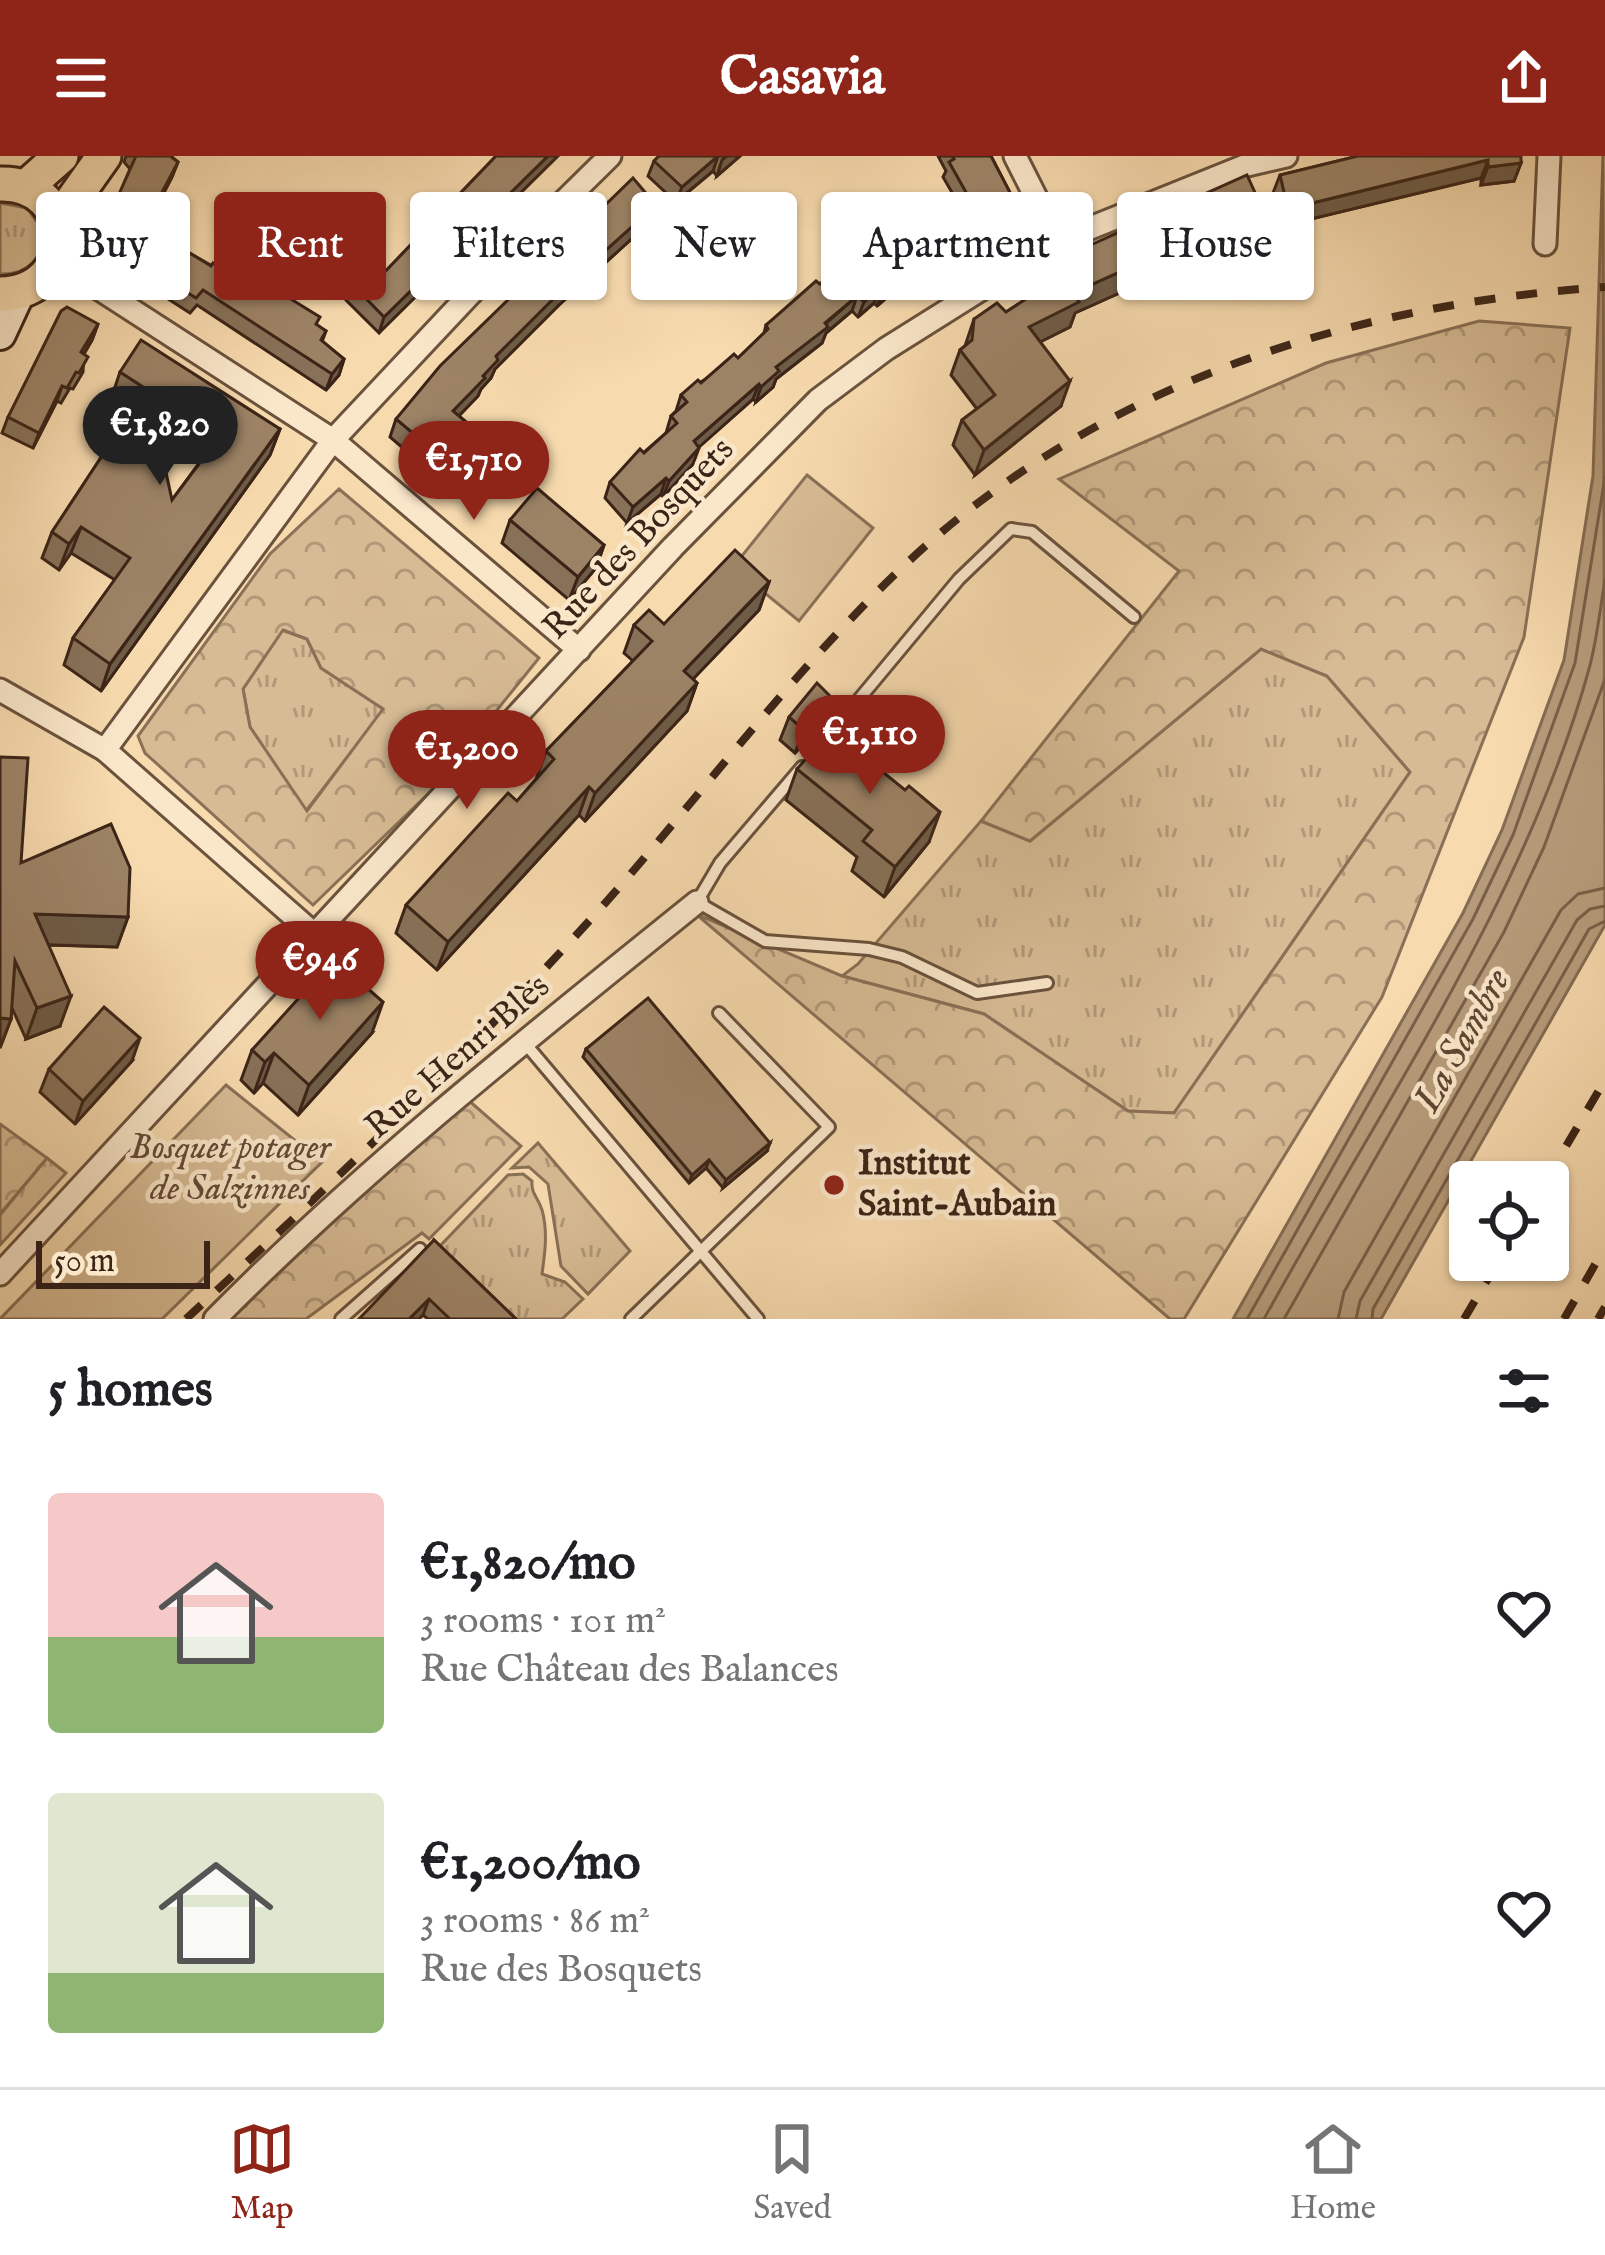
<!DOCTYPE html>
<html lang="en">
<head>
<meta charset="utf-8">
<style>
  body { margin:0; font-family:"IM FELL English",serif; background:#f6f6f6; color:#202124; height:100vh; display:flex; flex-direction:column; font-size:45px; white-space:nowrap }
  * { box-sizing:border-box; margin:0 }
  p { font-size:39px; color:#757577 }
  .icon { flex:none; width:66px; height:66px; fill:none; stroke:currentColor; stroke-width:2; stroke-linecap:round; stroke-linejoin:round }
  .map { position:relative; height:1163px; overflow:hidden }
  .details { display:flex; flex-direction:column; background:#fff; flex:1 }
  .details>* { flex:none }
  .guide { position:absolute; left:36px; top:36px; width:1533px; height:108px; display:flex; gap:24px }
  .tools { position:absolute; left:1449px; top:1005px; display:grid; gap:24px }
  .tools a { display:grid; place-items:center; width:120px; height:120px; border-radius:12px; background:#fff; box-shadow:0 3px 9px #0004; font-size:60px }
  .scale { position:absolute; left:36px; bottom:30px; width:174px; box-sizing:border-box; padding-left:12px; border:6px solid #3b2417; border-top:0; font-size:33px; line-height:42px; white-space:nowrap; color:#3b2417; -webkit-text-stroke:9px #fae7ca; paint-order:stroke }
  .price { position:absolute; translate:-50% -102px; padding:0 27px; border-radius:42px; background:#8f2418; color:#fff; font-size:39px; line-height:78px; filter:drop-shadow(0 3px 6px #0008) }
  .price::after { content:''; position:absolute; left:50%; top:72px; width:36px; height:27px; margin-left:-18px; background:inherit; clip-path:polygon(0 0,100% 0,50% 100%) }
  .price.selected { background:#222; color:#fff }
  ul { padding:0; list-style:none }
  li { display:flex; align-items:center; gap:36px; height:300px; padding:0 48px }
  li span { display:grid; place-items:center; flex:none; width:336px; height:240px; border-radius:12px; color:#555 }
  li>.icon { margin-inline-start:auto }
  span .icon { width:144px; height:144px; fill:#fffc; stroke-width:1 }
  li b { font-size:51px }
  h2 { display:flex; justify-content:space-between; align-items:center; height:144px; padding:0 48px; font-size:51px }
  .chip { padding:0 42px; border-radius:12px; background:#fff; box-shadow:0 3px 9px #0004; font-size:42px; line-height:108px }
  .chip.selected { background:#8f2418; color:#fff }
  header { display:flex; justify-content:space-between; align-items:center; height:156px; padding:0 48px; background:#8f2418; color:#fff; font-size:54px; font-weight:700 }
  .menu { display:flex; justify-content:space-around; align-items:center; height:168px; border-top:3px solid #e0e0e0; background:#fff; font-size:33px; color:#757577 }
  .menu a { display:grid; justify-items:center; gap:6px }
  .menu .selected { color:#8f2418 }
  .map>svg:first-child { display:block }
</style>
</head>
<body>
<header><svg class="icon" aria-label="menu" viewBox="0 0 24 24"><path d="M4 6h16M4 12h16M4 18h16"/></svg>Casavia<svg class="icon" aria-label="share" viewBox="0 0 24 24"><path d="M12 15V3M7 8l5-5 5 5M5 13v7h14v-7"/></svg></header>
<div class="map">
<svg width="1605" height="1163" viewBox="0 0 1605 1163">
  <defs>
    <pattern id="grass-tufts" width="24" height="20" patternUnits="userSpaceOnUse" patternTransform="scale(3)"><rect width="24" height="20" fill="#d7bb94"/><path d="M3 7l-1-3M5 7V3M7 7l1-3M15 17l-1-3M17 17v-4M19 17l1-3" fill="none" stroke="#b09878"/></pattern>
    <pattern id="forest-crowns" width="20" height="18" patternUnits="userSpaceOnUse" patternTransform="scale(3)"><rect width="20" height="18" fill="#d7bb94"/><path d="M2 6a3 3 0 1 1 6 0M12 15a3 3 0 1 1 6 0" fill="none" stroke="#b09878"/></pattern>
  </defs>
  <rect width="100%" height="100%" fill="#f7daae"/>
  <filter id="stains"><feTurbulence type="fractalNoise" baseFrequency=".00167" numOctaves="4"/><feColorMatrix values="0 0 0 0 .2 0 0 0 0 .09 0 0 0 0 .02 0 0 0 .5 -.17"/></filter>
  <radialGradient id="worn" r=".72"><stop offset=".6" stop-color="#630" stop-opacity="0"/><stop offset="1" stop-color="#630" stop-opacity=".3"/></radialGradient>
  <g fill="url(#grass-tufts)" stroke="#897056" stroke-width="3">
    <path d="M 0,47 L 27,52 L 42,73 C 45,101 29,119 0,118 Z"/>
    <path d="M 282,474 L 307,483 L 321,512 L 384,553 L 306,655 L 250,571 L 243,533 Z"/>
    <path d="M 1261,493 L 1327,520 L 1410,616 L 1174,957 L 1128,955 L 984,858 L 842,820 L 858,808 L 981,665 L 1030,685 Z"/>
    <path d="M 538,987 L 630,1095 L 588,1138 L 561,1110 L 548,1028 L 529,1011 L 512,1012 Z"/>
    <path d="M 47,1002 L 66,1017 L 0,1089 L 0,1059 Z"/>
    <path d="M 523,1018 L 532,1025 C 531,1038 538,1041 542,1054 C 548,1075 545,1097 542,1118 L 565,1126 L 583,1143 L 562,1163 L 516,1163 L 440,1090 L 508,1019 Z"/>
  </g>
  <g fill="url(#forest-crowns)" stroke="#897056" stroke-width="3" fill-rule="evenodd">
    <path d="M 1479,165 L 1570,172 L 1524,481 L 1382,841 L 1184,1163 L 1170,1163 L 696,758 L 842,820 L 984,858 L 1128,955 L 1174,957 L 1410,616 L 1327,520 L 1261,493 L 1030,685 L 981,665 L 1179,415 L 1059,323 L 1326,207 Z"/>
    <path d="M 339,333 L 539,502 L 434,632 L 313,749 L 145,597 L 138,580 L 270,398 ZM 283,474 L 307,483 L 321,512 L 383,553 L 307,655 L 250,571 L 243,533 Z"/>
    <path d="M 467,943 L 521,990 L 429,1083 L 422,1077 L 306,1163 L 228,1163 Z"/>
    <path d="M 0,968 L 47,1002 L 0,1058 Z"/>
  </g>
  <g fill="#d7bb94" stroke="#897056" stroke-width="3">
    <path d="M 807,319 L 873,372 L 799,465 L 733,411 Z"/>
    <path d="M 226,929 L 322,1006 L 162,1163 L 0,1163 Z"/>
  </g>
  <path fill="#b79c7b" stroke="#856c53" stroke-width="3" d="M 1603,0 L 1605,769 L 1381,1163 L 1233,1163 L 1463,757 L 1502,674 L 1564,504 L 1593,320 Z"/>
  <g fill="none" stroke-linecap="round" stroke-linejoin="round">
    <g stroke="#796049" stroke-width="3">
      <path d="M 1247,1163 L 1473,763 L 1513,679 L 1575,507 L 1605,321"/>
      <path d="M 1264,1163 C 1378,955 1526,742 1589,513 C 1597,484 1600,453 1605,424"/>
      <path d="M 1284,1163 L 1504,776 L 1544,691 L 1605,523"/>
      <path d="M 1338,1163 L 1344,1136 L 1561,754 L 1578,738 L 1605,732"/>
      <path d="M 1356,1163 L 1360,1145 L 1577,764 L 1590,753 L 1605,750"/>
      <path d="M 1372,1163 L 1373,1153 L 1589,773 L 1605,765"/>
    </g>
    <g stroke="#6a523d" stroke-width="16">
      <g id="lane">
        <path d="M 826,583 L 959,423 L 1011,373 L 1032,376 L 1134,461"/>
        <path d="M 802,611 L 720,707 L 697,746 L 765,785 L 869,793 L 902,801 L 977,837 L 1047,827"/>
        <path d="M 524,886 L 758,1163"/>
        <path d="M 341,1163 L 420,1093"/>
        <path d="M 631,1163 L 829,971 L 719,857"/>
      </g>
    </g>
    <g stroke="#6a523d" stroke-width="27">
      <g id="street">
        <path d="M 1015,0 L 1058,85"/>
        <path d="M 1545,88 L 1549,0"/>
        <path d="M 56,105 L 333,284 L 579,494"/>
        <path d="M 0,534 L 105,594 L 314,778"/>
        <path d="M 105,594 L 333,284 L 473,135 L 610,0"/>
        <path d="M 0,1118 L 673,391 L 818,244 L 886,193 L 1058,85 L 1247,9 L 1286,0"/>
        <path d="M 215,1163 C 364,1012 532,879 697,746"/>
      </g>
    </g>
    <g stroke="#3b2417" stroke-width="36">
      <path id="secondary" d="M 0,178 L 19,137"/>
    </g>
    <g stroke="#3b2417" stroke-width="39">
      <g id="primary">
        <path d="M 0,28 C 78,26 82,136 0,138"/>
        <path d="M 26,31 L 61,0"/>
        <path d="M 58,65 L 104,0"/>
      </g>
    </g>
    <use href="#lane" stroke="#fae7ca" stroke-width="10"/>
    <use href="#street" stroke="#fae7ca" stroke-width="21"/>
    <use href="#secondary" stroke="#fae7ca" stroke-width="30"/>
    <use href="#primary" stroke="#f7daae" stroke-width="33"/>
    <g stroke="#3b2417" stroke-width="8" stroke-dasharray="21 21" stroke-linecap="butt">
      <path d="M 1545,1026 L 1605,924"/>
      <path d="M 186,1163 C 328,1031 470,897 600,753 C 702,638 795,512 908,406 C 1097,229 1351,148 1605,131"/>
      <path d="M 1464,1163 L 1499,1104"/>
      <path d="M 1564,1163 L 1605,1091"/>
      <path d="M 1598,1163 L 1605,1151"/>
    </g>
  </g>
  <g fill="#877158" stroke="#3b2417" stroke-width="3" fill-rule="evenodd">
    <path d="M 126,0 L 171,0 L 178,6 L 172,21 L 151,62 L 179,91 L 326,175 L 322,186 L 344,203 L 339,219 L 326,234 L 197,149 L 190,157 L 95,96 L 130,13 L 124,6 Z"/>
    <path d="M 496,0 L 379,177 L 346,144 L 352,128 L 379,122 Z"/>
    <path d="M 659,0 L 740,0 L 717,20 L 713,15 L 676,46 L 648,20 L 654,5 Z"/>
    <path d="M 938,0 L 991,0 L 1018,52 L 1012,68 L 980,85 L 943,21 L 946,15 Z"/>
    <path d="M 1358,0 L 1521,7 L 1514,25 L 1481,29 L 1481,22 L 1282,70 L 1273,37 L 1280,19 Z"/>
    <path d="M 649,67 L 559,149 L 495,213 L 491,222 L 481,233 L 478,240 L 459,260 L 508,302 L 501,321 L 474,353 L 390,281 L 396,263 Z"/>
    <path d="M 1253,77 L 1075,157 L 1070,171 L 1040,186 L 1061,250 L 975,319 L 953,289 L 962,264 L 977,253 L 951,219 L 960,194 L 965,190 L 974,163 L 1006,156 L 1026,143 L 1035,117 Z"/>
    <path d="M 928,106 L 877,150 L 874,147 L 858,161 L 852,155 L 826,177 L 822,187 L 776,223 L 773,231 L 756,246 L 753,243 L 698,291 L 693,308 L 663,341 L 661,338 L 627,367 L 605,342 L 610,326 L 666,277 L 671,260 L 676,255 L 681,239 L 738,202 L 764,177 L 766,169 L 820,128 L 842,120 Z"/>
    <path d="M 98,168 L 92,184 L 84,198 L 83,216 L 73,233 L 70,232 L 61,247 L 57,245 L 33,292 L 2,277 L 8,261 Z"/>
    <path d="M 120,216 L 280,273 L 270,299 L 101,535 L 64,509 L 73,482 L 115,424 L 71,397 L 59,414 L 42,402 L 52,376 L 131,256 L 111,243 ZM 173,288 L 200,306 L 172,344 L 160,309 Z"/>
    <path d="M 510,364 L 604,389 L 596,412 L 569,444 L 502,387 Z"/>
    <path d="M 769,426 L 759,454 L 693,523 L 697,527 L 687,555 L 585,665 L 579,659 L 437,814 L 396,777 L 406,749 L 517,645 L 536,623 L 546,595 L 633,505 L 624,497 L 634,469 L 664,468 Z"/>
    <path d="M 789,561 L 823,564 L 795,597 L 780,584 Z"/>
    <path d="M 0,601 L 21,707 L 128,761 L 117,791 L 49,789 L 60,870 L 26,883 L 12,852 L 11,863 L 0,892 Z"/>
    <path d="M 797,613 L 929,686 L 884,741 L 852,715 L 857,701 L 786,644 Z"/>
    <path d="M 372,877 L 298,959 L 263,927 L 254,937 L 241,924 L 252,894 Z"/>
    <path d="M 586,893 L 767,995 L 723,1032 L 706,1012 L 689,1027 L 583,901 Z"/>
    <path d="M 132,905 L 75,968 L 40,936 L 49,913 Z"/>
    <path d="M 434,1084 L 516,1163 L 428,1163 L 423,1159 Z"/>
  </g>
  <g fill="#6e5c47" stroke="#3b2417" stroke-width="3">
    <path d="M 548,0 L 558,0 L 379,177 L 384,161 Z"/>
    <path d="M 718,0 L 713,15 L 676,46 L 682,31 Z"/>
    <path d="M 727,0 L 740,0 L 717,20 L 722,4 Z"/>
    <path d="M 1488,4 L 1481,22 L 1282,70 L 1288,53 Z"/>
    <path d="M 178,6 L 172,21 L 143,76 L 149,61 Z"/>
    <path d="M 1521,7 L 1514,25 L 1481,29 L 1488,11 Z"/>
    <path d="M 656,49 L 649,67 L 559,149 L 495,213 L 491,222 L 481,233 L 478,240 L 446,273 L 453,255 L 483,220 L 496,200 L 566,130 Z"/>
    <path d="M 1018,52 L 1012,68 L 980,85 L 985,70 Z"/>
    <path d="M 1262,52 L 1253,77 L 1075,157 L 1070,171 L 1020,196 L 1029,171 L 1073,137 Z"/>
    <path d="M 934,90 L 928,106 L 877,150 L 883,134 Z"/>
    <path d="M 880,131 L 874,147 L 858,161 L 864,146 Z"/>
    <path d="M 857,140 L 852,155 L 826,177 L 822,187 L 776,223 L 773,231 L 756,246 L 761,231 L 776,211 Z"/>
    <path d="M 98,168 L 92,184 L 76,211 L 81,196 Z"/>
    <path d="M 344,203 L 339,219 L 326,234 L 332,218 Z"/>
    <path d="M 1070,225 L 1061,250 L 975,319 L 984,294 Z"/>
    <path d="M 759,228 L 753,243 L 688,301 L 694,285 Z"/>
    <path d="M 62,230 L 57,245 L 33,292 L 39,277 Z"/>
    <path d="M 182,261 L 173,288 L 146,333 L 156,306 Z"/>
    <path d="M 280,273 L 270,299 L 101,535 L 110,508 Z"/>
    <path d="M 699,292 L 693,308 L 663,341 L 669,325 Z"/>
    <path d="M 508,302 L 501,321 L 474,353 L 480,334 Z"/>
    <path d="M 666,322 L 661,338 L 627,367 L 633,351 Z"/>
    <path d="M 81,371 L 71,397 L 59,414 L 69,388 Z"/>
    <path d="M 604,389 L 596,412 L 569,444 L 578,421 Z"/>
    <path d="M 769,426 L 759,454 L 674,543 L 684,515 Z"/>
    <path d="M 697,527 L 687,555 L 585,665 L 595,637 Z"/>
    <path d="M 831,541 L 823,564 L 795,597 L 804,574 Z"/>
    <path d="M 589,631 L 579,659 L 437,814 L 448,786 Z"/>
    <path d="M 940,656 L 929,686 L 884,741 L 895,711 Z"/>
    <path d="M 35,758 L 128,761 L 117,791 L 24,788 Z"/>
    <path d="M 71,840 L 60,870 L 26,883 L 37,852 Z"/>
    <path d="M 383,846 L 372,877 L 298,959 L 309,929 Z"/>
    <path d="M 0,862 L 11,863 L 0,892 Z"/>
    <path d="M 140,882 L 132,905 L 75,968 L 83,945 Z"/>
    <path d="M 274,897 L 263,927 L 254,937 L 265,906 Z"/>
    <path d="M 770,987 L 767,995 L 723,1032 L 726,1024 Z"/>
    <path d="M 709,1004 L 706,1012 L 689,1027 L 692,1019 Z"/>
    <path d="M 429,1143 L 423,1159 L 419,1163 L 409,1163 Z"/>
  </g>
  <g fill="#9d8366" stroke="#3b2417" stroke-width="3" fill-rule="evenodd">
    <path d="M 136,0 L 170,0 L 178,6 L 149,61 L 183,82 L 178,90 L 211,110 L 213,107 L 224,113 L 226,110 L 269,138 L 273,132 L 320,161 L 316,168 L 326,175 L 321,184 L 344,203 L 332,218 L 203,134 L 196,142 L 100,81 Z"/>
    <path d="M 496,0 L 548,0 L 384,161 L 352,128 L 368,112 L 379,122 Z"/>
    <path d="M 659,0 L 718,0 L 682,31 L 654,5 Z"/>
    <path d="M 952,0 L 991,0 L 1018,52 L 985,70 L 949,6 L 954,3 Z"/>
    <path d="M 1358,0 L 1521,0 L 1521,7 L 1488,11 L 1488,4 L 1288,53 L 1280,19 Z"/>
    <path d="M 1247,19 L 1262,52 L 1073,137 L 1079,146 L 1029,171 L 1070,225 L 984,294 L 962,264 L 995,239 L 960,194 L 972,184 L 974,163 L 997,147 L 1006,156 L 1035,137 L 1031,130 L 1035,117 L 1057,104 Z"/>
    <path d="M 633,22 L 656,49 L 566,130 L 496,200 L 498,204 L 483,220 L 485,222 L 453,255 L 508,302 L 480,334 L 396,263 L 440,210 Z"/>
    <path d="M 911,65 L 934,90 L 883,134 L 880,131 L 864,146 L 857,140 L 825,167 L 828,171 L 776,211 L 779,215 L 761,231 L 759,228 L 694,285 L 699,292 L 669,325 L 666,322 L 633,351 L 610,326 L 640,293 L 644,297 L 677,267 L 671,260 L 687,246 L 681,239 L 698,224 L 701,227 L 734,198 L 738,202 L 768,173 L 766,169 L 816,125 L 820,128 L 836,114 L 842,120 L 892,77 L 895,80 Z"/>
    <path d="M 67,151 L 98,168 L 81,196 L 88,201 L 79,217 L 76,216 L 67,232 L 62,230 L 39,277 L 8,261 L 61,155 Z"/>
    <path d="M 141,184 L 280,273 L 110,508 L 73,482 L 130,402 L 81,371 L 69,388 L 52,376 L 146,233 L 120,216 ZM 182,261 L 217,284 L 172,344 L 165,312 L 156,306 Z"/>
    <path d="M 537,332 L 604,389 L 578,421 L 510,364 Z"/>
    <path d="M 735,394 L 769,426 L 684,515 L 697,527 L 595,637 L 589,631 L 448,786 L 406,749 L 508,637 L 517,645 L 554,603 L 546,595 L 652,485 L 634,469 L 649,454 L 664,468 Z"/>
    <path d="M 817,527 L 831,541 L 804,574 L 789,561 Z"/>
    <path d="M 831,574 L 905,634 L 909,630 L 940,656 L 895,711 L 863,685 L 872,674 L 797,613 Z"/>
    <path d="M 0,601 L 28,602 L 21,707 L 111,668 L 130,712 L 128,761 L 35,758 L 71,840 L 37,852 L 15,805 L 11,863 L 0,862 Z"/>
    <path d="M 334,803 L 383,846 L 309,929 L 274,897 L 265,906 L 252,894 Z"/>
    <path d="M 648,842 L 770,987 L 726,1024 L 709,1004 L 692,1019 L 586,893 Z"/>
    <path d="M 104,851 L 140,882 L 83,945 L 49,913 Z"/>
    <path d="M 434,1084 L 516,1163 L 450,1163 L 429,1143 L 409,1163 L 359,1163 Z"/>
  </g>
  <circle fill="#8f2418" stroke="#fae7ca" stroke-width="4.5" cx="834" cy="1029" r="12"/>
  <g text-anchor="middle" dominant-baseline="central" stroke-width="9" stroke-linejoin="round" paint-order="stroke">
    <g font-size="36" fill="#3b2417" stroke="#fae7ca">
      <text transform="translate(639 383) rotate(-47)">Rue des Bosquets</text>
      <text transform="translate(458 901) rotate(-41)">Rue Henri Blès</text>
    </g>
    <g font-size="36" font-style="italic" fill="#624a36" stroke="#fae7ca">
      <text x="230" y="992">Bosquet potager<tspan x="230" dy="41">de Salzinnes</tspan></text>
    </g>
    <g font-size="36" font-weight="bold" fill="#3b2417" stroke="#fae7ca" text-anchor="start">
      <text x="858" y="1008">Institut<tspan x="858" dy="41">Saint-Aubain</tspan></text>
    </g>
    <g font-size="39" font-style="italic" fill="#604835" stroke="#fae7ca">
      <text transform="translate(1463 885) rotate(-61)">La Sambre</text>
    </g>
  </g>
  <rect width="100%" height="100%" filter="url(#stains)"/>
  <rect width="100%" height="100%" fill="url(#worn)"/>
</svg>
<div class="tools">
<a><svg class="icon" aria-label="locate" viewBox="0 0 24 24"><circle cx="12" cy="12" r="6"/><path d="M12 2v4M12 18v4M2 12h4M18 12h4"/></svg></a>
</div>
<div class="scale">50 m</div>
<b class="price selected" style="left:160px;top:332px">€1,820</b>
<b class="price" style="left:474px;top:367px">€1,710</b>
<b class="price" style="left:870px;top:641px">€1,110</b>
<b class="price" style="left:467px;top:656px">€1,200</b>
<b class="price" style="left:320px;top:867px">€946</b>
<div class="guide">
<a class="chip">Buy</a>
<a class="chip selected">Rent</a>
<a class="chip">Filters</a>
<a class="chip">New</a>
<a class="chip">Apartment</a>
<a class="chip">House</a>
</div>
</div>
<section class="details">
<h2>5 homes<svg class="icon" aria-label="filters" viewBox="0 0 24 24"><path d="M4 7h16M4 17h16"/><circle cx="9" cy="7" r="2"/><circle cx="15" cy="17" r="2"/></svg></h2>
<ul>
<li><span style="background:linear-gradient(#f6c9c9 60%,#8fb573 0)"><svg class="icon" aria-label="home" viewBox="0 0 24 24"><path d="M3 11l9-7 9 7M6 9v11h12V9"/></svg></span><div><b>€1,820/mo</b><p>3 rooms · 101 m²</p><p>Rue Château des Balances</p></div><svg class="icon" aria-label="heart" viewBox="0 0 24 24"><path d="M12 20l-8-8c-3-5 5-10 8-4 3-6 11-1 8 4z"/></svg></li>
<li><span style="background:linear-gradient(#dfe7d0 75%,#8fb573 0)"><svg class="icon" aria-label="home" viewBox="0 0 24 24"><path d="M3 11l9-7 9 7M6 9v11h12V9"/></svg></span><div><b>€1,200/mo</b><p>3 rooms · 86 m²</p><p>Rue des Bosquets</p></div><svg class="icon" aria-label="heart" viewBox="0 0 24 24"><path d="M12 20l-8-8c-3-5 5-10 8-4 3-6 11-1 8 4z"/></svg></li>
</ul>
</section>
<nav class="menu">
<a class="selected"><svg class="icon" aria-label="map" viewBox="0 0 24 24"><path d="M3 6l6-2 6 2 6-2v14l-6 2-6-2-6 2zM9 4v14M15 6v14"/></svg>Map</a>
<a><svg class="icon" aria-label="saved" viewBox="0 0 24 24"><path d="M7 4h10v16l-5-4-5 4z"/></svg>Saved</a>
<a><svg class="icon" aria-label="home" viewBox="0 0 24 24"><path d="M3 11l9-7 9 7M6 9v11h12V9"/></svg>Home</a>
</nav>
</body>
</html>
